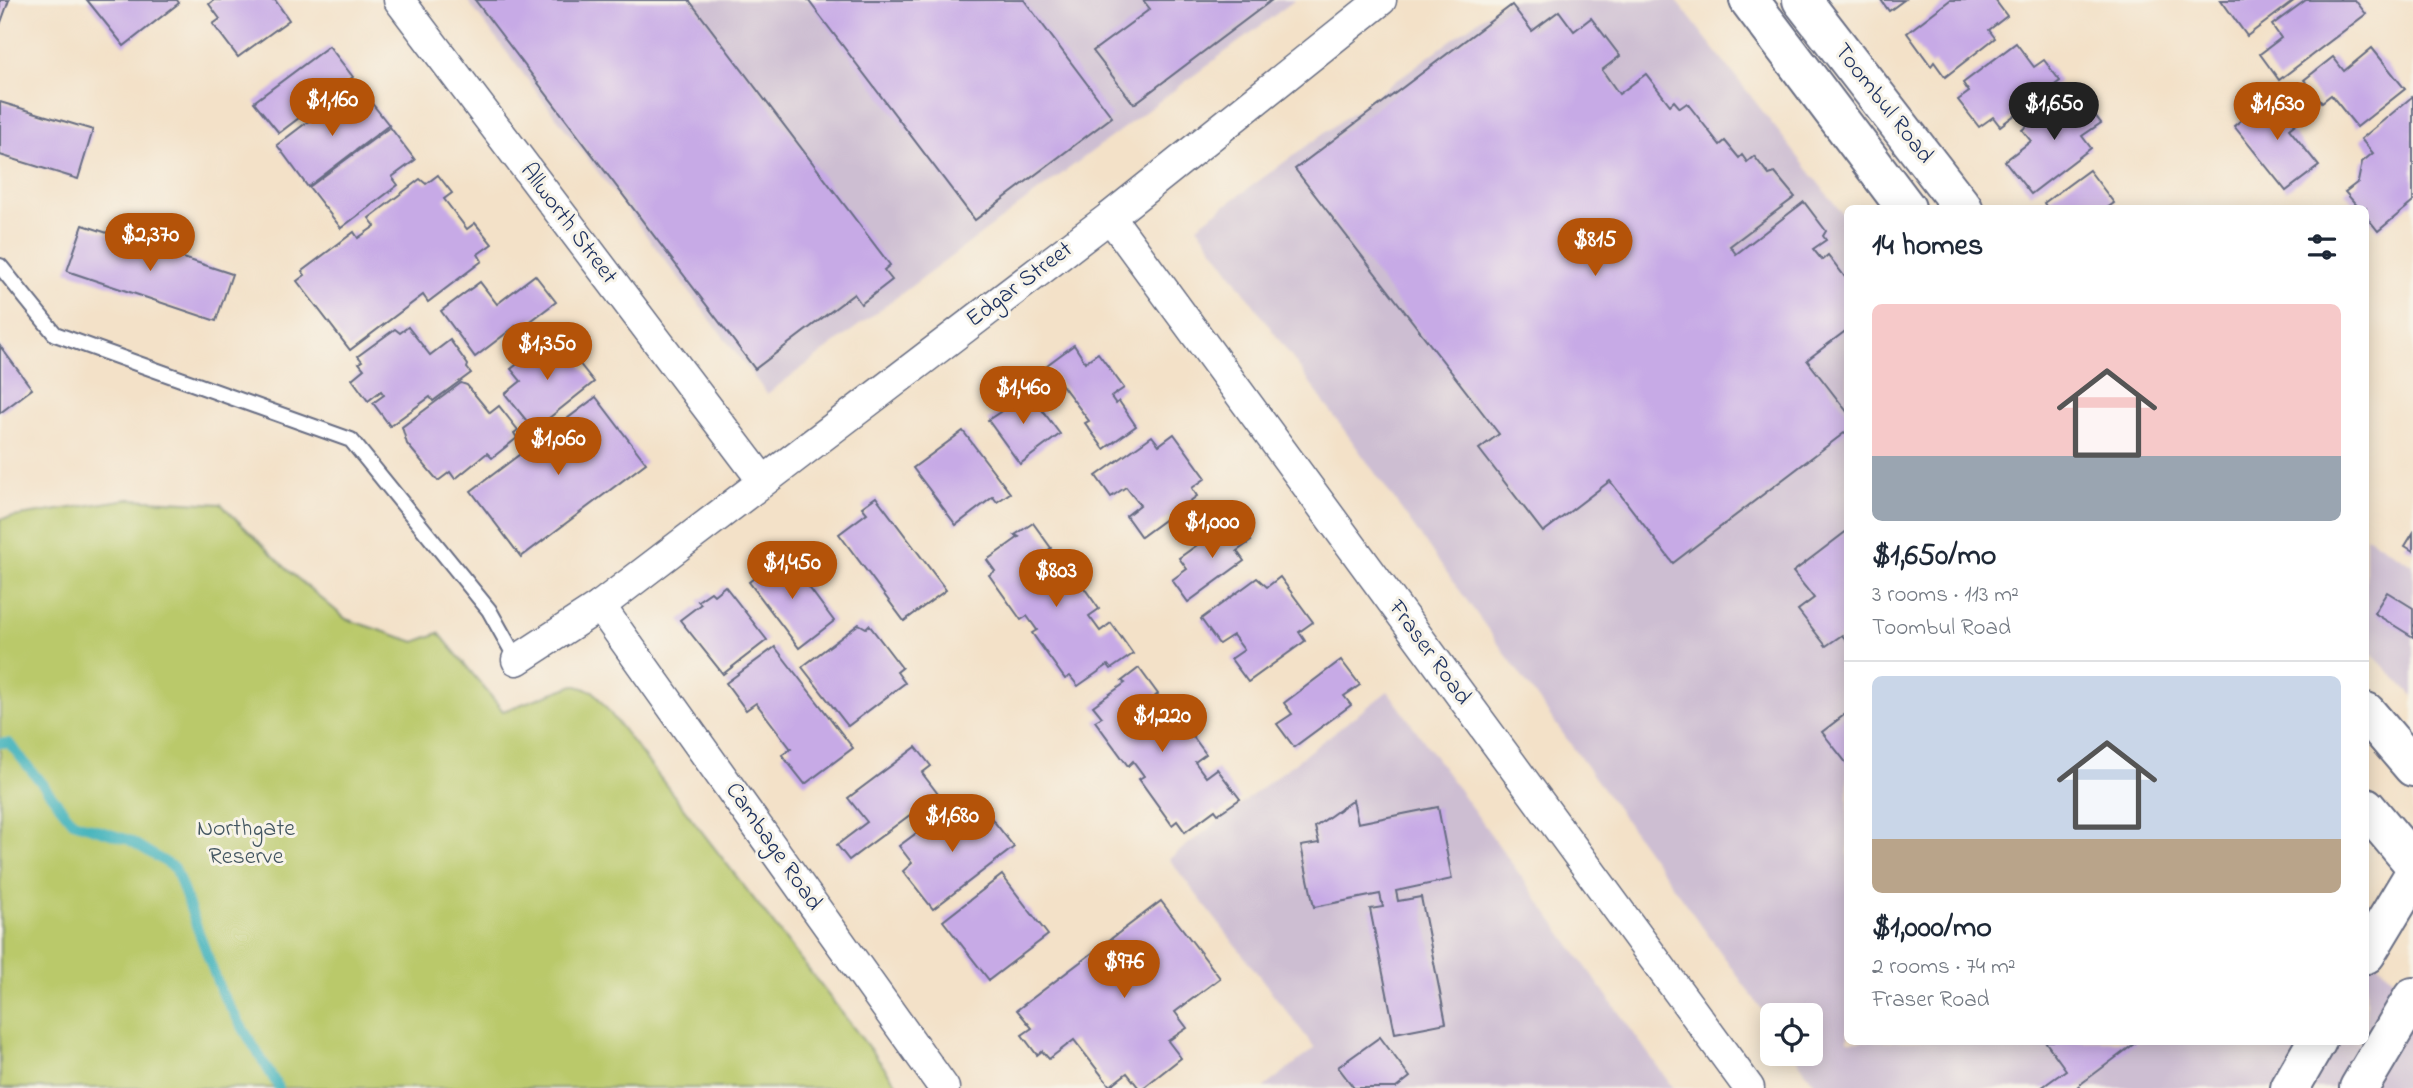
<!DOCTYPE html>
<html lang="en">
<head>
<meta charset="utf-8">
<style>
  body { margin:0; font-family:"Indie Flower",sans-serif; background:#f2f2f3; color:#1f2937; height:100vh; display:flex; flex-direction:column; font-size:26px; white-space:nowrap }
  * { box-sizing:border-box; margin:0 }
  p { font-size:23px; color:#747a83 }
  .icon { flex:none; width:38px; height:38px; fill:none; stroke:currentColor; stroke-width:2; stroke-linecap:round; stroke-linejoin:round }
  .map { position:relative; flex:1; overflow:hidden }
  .side { position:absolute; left:1844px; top:205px; width:525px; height:840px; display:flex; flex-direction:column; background:#fff; border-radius:10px; box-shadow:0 4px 18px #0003 }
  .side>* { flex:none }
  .buttons { position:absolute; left:1760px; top:1003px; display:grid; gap:14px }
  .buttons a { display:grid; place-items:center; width:63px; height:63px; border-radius:10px; background:#fff; box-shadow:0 4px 18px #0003; font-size:35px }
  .price { position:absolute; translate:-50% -60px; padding:0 16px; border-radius:24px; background:#b45309; color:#fff; font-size:23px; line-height:46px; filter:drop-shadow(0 2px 4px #0008) }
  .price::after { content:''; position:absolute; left:50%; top:42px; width:21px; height:16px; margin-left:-10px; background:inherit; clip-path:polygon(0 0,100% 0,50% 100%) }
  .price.active { background:#222; color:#fff }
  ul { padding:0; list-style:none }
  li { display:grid; align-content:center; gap:14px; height:371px; padding:0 28px }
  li+li { border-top:2px solid #e0e1e3 }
  li span { display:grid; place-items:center; height:217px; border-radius:10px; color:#555 }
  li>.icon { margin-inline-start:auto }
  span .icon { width:126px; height:126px; fill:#fffc; stroke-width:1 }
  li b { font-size:30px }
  h2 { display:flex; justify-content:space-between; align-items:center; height:84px; padding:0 28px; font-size:30px }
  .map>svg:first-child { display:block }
</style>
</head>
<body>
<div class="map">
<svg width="2413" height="1088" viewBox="0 0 2413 1088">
  <rect width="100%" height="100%" fill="#f7f3e8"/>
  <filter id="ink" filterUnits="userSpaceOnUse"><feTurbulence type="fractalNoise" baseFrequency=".0143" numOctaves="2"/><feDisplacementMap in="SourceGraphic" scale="14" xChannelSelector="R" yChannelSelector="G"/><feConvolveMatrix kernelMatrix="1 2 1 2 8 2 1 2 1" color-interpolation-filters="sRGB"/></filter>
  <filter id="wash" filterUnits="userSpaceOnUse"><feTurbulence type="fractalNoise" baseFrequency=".00686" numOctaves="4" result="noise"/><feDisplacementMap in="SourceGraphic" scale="28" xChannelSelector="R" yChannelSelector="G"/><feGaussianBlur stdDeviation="1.57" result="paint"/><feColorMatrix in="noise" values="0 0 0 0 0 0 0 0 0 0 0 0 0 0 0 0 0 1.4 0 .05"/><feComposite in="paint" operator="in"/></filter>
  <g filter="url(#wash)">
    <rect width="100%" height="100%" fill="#f3e1c8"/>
    <g fill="#cdbed2">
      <path d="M 467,0 L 1295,0 L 767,394 Z"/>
      <path d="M 1506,0 L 1676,0 L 1848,221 L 1848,1041 L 2366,1041 L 2366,951 L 2413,999 L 2413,1088 L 1818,1088 L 1793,1054 L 1811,1054 L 1811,1015 L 1773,1015 L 1773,1025 L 1197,226 Z"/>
      <path d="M 2366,536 L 2413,565 L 2413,696 L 2366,648 Z"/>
      <path d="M 1388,691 L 1673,1088 L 1263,1088 L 1315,1048 L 1169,859 Z"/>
    </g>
    <path fill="#bac96b" stroke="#6a7c64" stroke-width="2" d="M 129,499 L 221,504 L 291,573 L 346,619 L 415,642 L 439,633 L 503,711 L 574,685 L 593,691 L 900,1088 L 0,1088 L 0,519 Z"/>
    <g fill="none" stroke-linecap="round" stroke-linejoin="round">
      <path stroke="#43b3bc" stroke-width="10" d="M 0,743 L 9,743 L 73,822 L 129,840 L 175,868 L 221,992 L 279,1088"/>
    </g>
    <g id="blocks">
      <g fill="#c7aae6">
        <path d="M 0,0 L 9,0 L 0,25 Z"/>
        <path d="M 87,0 L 177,0 L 179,3 L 124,46 Z"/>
        <path d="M 214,0 L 275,0 L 289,20 L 238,57 L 213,24 L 220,19 L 209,4 Z"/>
        <path d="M 475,0 L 689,0 L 890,265 L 884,270 L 892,280 L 861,304 L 854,294 L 755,369 Z"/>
        <path d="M 808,0 L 1024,0 L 1112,117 L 975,220 Z"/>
        <path d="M 1143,0 L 1272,0 L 1134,104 L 1093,51 L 1150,9 Z"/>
        <path d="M 1881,0 L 1904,0 L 1889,11 Z"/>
        <path d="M 1950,0 L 1995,0 L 2007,16 L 1989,30 L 1995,38 L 1945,77 L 1934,62 L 1931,66 L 1907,33 Z"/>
        <path d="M 2221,0 L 2295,0 L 2247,36 Z"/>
        <path d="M 2306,0 L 2355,0 L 2366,14 L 2279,80 L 2260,54 L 2281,38 L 2272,25 Z"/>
        <path d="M 1512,5 L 1532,31 L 1559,11 L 1574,31 L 1591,18 L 1620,56 L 1602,70 L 1619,94 L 1646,74 L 1670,105 L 1674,101 L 1680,108 L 1687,103 L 1720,145 L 1725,141 L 1739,158 L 1742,155 L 1747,162 L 1754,156 L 1769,175 L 1775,173 L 1795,197 L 1730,246 L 1736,254 L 1804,202 L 1826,231 L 1823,236 L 1826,240 L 1813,249 L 1822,260 L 1828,255 L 1848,281 L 1848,329 L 1807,360 L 1848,413 L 1848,430 L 1673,563 L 1610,481 L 1543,532 L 1479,449 L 1499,434 L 1295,169 Z"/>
        <path d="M 2016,43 L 2034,67 L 2044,60 L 2060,81 L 2000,126 L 1993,117 L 1979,127 L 1958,100 L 1969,92 L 1963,83 Z"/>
        <path d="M 329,46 L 353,77 L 279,133 L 254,102 Z"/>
        <path d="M 2372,48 L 2405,89 L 2357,127 L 2331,95 L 2322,102 L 2304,80 L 2333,57 L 2344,71 Z"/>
        <path d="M 2075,89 L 2101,123 L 2082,136 L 2091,148 L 2031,194 L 2005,161 L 2031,141 L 2022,130 Z"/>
        <path d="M 363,92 L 389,125 L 308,187 L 277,145 L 335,101 L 341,109 Z"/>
        <path d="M 2276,92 L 2299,121 L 2289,129 L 2319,166 L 2286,191 L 2234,126 Z"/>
        <path d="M 2413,96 L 2413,202 L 2378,231 L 2366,216 L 2366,208 L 2359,208 L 2345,192 L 2358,182 L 2362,162 L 2373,153 L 2361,139 Z"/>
        <path d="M 0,102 L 93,130 L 78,179 L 0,155 Z"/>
        <path d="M 390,127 L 415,160 L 392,177 L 398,185 L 341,228 L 309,187 Z"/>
        <path d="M 2089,170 L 2114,203 L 2107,208 L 2047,208 L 2044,203 Z"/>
        <path d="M 438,175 L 452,193 L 444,199 L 467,229 L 475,223 L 492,244 L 478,254 L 482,261 L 428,302 L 423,295 L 350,350 L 297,281 L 305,275 L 302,271 L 354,232 L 358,238 L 375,226 L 369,218 L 420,179 L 426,184 Z"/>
        <path d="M 83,225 L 232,274 L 216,321 L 67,271 Z"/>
        <path d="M 535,275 L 556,302 L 520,329 L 517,325 L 475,357 L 441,311 L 480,282 L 497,304 Z"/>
        <path d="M 408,327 L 430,355 L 450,340 L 468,365 L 467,368 L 471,373 L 433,401 L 430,397 L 390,426 L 373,403 L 384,395 L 381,391 L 368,401 L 352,379 L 364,369 L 359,363 L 362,361 L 358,356 L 395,329 L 400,333 Z"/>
        <path d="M 556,334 L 594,382 L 534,430 L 505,394 L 521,381 L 511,369 Z"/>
        <path d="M 1074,345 L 1085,362 L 1098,353 L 1124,388 L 1111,397 L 1116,404 L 1119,401 L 1136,426 L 1104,449 L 1085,423 L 1089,421 L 1047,365 Z"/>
        <path d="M 0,346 L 32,389 L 0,413 Z"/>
        <path d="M 461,383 L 467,385 L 490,413 L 499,406 L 518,430 L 514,433 L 517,438 L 492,458 L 487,453 L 455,479 L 450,472 L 438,481 L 407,444 L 402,427 Z"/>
        <path d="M 1024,386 L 1060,434 L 1020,464 L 988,420 L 1006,408 L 1002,402 Z"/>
        <path d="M 596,397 L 646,463 L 521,557 L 471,491 Z"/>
        <path d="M 963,431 L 1010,493 L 997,502 L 993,497 L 956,525 L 913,468 Z"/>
        <path d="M 1174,434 L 1206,478 L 1192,488 L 1197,496 L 1141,537 L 1126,516 L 1140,505 L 1126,487 L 1111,497 L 1096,476 L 1152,436 L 1159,445 Z"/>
        <path d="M 876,497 L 946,590 L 904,621 L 839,534 L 867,513 L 862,507 Z"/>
        <path d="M 1235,518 L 1251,541 L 1237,551 L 1244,561 L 1188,602 L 1172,580 L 1187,569 L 1179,558 Z"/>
        <path d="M 1033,523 L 1051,548 L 1042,555 L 1056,574 L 1068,565 L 1099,609 L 1089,616 L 1100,631 L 1111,623 L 1133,654 L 1111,669 L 1108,665 L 1078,686 L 1070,676 L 1065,679 L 1032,633 L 1037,630 L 1027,616 L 1021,620 L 989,575 L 995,571 L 987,560 L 1019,537 L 1015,535 Z"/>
        <path d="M 1848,530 L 1848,642 L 1842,635 L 1826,646 L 1798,610 L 1814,598 L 1793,572 Z"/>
        <path d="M 2413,533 L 2413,551 L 2405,546 Z"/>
        <path d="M 785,555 L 834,621 L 799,648 L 749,582 Z"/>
        <path d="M 1280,577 L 1313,622 L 1299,632 L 1305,641 L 1248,682 L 1231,659 L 1244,650 L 1233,635 L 1219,644 L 1201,619 L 1257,578 L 1267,587 Z"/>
        <path d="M 725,586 L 767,640 L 723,674 L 680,620 L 701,604 L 698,601 L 711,592 L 714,595 Z"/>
        <path d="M 2387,592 L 2413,608 L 2413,637 L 2374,613 Z"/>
        <path d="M 859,624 L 866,628 L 869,625 L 902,668 L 897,672 L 905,683 L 848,726 L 802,667 Z"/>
        <path d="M 775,647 L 853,748 L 805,784 L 782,755 L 791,749 L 756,703 L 746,710 L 726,683 Z"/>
        <path d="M 1341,660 L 1360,685 L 1344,696 L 1351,705 L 1294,747 L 1277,724 L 1292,714 L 1284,703 Z"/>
        <path d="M 1139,668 L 1158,694 L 1149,701 L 1162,719 L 1174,711 L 1206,754 L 1195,762 L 1206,777 L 1217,769 L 1240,799 L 1218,814 L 1215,810 L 1185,832 L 1177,821 L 1172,825 L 1139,779 L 1144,776 L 1133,761 L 1128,766 L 1095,721 L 1102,717 L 1093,706 L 1125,683 L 1122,681 Z"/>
        <path d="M 1848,712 L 1848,765 L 1822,732 Z"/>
        <path d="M 916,747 L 931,766 L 922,773 L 938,794 L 849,860 L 837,845 L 867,822 L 848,798 Z"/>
        <path d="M 1353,800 L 1358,823 L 1438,807 L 1452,879 L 1396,891 L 1398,901 L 1421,897 L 1446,1023 L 1395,1033 L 1370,909 L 1383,907 L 1380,894 L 1314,907 L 1301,846 L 1319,843 L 1315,827 Z"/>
        <path d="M 949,809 L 962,827 L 985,810 L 1014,847 L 933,909 L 903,871 L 912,863 L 899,846 Z"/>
        <path d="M 1002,875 L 1048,935 L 989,980 L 943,921 Z"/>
        <path d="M 1161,901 L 1220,978 L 1175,1012 L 1187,1028 L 1168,1041 L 1181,1058 L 1143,1088 L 1139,1088 L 1127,1073 L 1110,1086 L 1074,1040 L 1049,1059 L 1042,1051 L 1037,1055 L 1022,1035 L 1032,1028 L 1017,1010 Z"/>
        <path d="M 1380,1037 L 1410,1077 L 1396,1088 L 1354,1088 L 1338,1067 Z"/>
        <path d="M 2045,1041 L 2138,1041 L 2078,1086 L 2080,1088 L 2041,1088 L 2066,1070 Z"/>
      </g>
    </g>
  </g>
  <g filter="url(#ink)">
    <use href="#blocks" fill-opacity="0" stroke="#676d83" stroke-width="2"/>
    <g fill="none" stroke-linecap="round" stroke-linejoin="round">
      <g stroke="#676d83" stroke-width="18">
        <path id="service" d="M 0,266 L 55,334 L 351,440 L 489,610 L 517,660"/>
      </g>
      <g stroke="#676d83" stroke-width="33">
        <g id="minor">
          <path d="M 399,0 L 763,481"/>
          <path d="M 1110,217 L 1749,1088"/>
          <path d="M 600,606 L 944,1088"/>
          <path d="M 517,660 L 600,606 L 1110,217 L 1381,0"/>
        </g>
      </g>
      <g stroke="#676d83" stroke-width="42">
        <g id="secondary">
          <path d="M 1749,0 L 1906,208"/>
          <path d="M 1802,0 L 1963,208"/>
          <path d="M 2366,712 L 2413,767"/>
          <path d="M 2366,807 L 2413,863"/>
          <path d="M 2366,954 L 2413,876"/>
          <path d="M 2290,1088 L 2317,1041"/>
          <path d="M 2359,1088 L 2413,997"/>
        </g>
      </g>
      <use href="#service" stroke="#fff" stroke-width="14"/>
      <use href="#minor" stroke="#fff" stroke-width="30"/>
      <use href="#secondary" stroke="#fff" stroke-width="38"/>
    </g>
  </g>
  <g text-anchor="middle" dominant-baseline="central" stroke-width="6" stroke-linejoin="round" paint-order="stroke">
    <g font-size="24" fill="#1b2f5e" stroke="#f7f3e8">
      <text transform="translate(1883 104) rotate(52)">Toombul Road</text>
      <text transform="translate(568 224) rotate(53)">Allworth Street</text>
      <text transform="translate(1020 285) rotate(-37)">Edgar Street</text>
      <text transform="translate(1429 653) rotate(54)">Fraser Road</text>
      <text transform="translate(773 847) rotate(55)">Cambage Road</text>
    </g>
    <g font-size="24" fill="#435661" stroke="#f7f3e8">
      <text x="246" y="829">Northgate<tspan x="246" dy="28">Reserve</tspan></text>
    </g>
  </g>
</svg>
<div class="buttons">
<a><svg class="icon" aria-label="locate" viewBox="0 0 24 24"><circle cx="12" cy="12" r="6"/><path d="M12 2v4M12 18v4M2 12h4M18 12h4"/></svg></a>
</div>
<b class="price" style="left:332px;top:138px">$1,160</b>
<b class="price active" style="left:2054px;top:142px">$1,650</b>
<b class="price" style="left:2277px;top:142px">$1,630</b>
<b class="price" style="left:150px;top:273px">$2,370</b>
<b class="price" style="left:1595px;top:278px">$815</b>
<b class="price" style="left:547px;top:382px">$1,350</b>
<b class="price" style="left:1023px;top:426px">$1,460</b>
<b class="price" style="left:558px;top:477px">$1,060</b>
<b class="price" style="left:1212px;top:560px">$1,000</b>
<b class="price" style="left:792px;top:601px">$1,450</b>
<b class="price" style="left:1056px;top:609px">$803</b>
<b class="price" style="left:1162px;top:754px">$1,220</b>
<b class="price" style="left:952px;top:854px">$1,680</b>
<b class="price" style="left:1124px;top:1000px">$976</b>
<section class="side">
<h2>14 homes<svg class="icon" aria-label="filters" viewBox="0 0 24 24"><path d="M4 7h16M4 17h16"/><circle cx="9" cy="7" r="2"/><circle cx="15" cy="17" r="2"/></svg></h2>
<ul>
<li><span style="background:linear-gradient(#f6c9c9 70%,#9aa5b1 0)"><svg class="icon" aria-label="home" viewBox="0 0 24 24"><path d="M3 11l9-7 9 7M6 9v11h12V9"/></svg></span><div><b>$1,650/mo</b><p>3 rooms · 113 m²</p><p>Toombul Road</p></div></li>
<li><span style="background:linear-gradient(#c9d6e8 75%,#b9a48a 0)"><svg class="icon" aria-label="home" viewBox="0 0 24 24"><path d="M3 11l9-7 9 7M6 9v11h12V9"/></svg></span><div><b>$1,000/mo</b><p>2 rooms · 74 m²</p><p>Fraser Road</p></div></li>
</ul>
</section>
</div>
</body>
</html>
